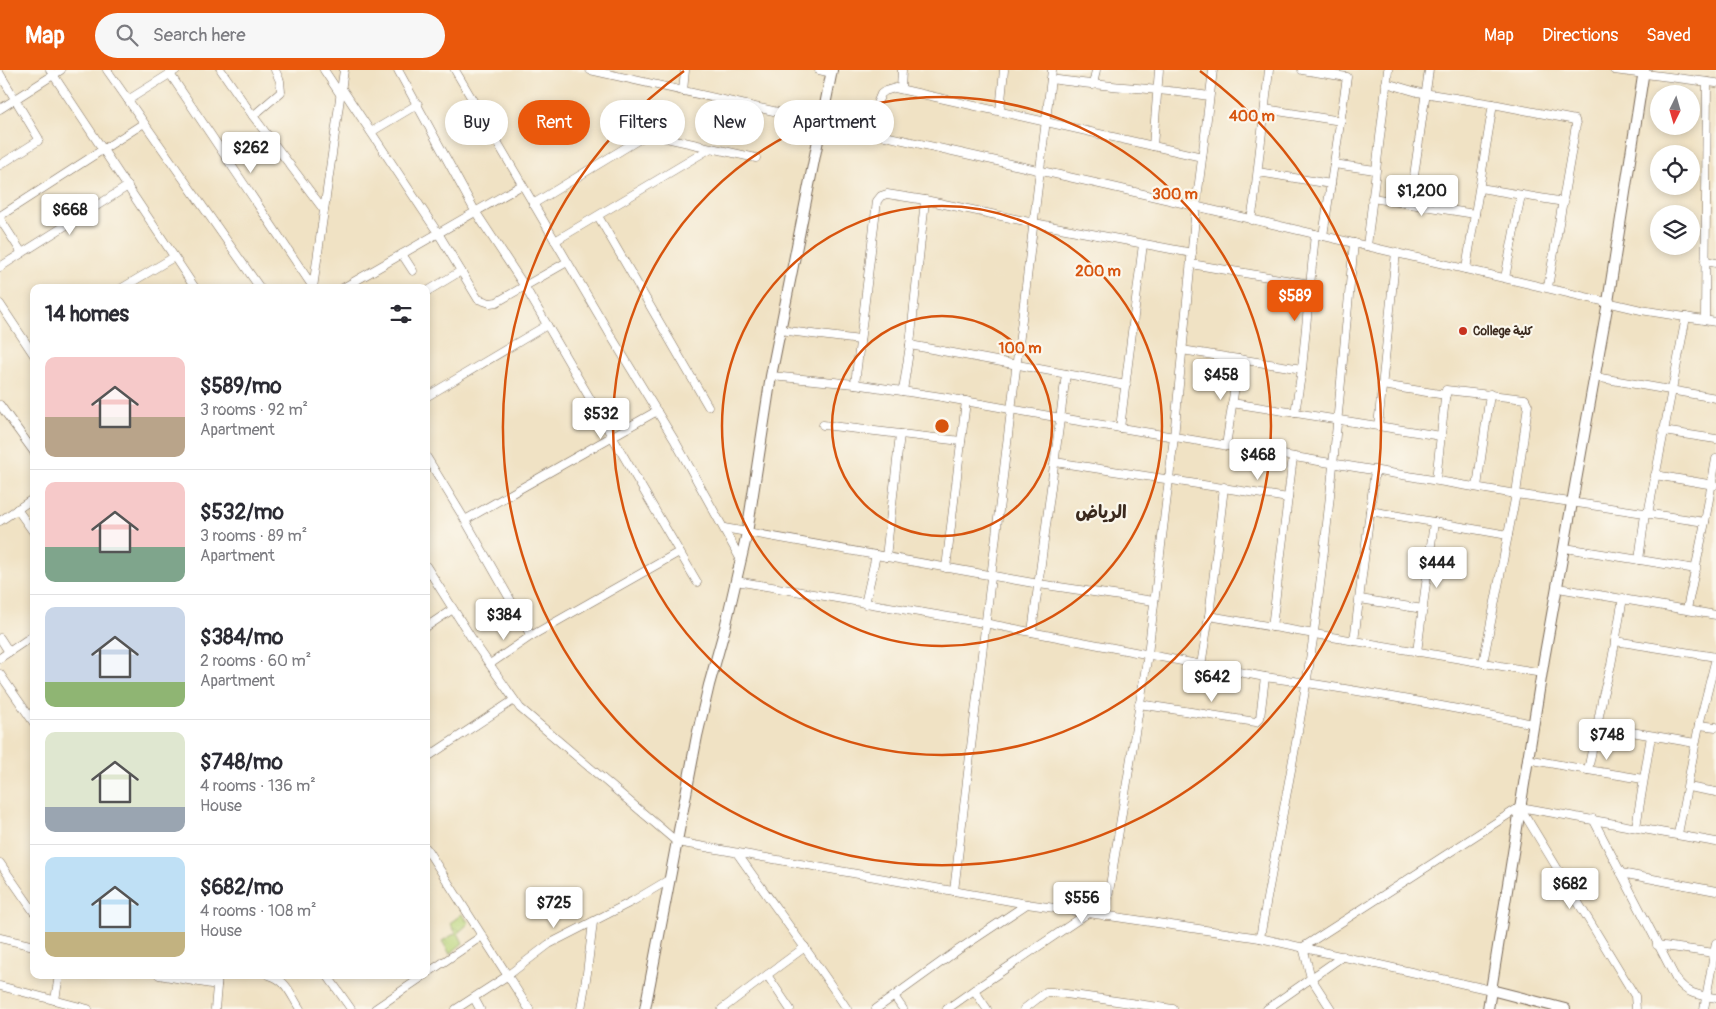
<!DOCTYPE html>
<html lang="en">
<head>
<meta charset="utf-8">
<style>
  body { margin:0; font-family:Pangolin,"Playpen Sans Arabic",sans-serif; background:#f7f7f7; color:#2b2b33; height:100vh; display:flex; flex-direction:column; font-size:19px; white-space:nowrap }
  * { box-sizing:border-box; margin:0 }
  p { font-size:16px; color:#7c7c81 }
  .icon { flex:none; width:28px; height:28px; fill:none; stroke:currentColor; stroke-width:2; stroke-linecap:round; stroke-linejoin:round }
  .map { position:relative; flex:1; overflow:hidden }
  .sheet { position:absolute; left:30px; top:214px; width:400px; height:695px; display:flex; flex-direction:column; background:#fff; border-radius:10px; box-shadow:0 2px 8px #0003 }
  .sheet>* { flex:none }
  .top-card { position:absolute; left:445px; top:30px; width:475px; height:45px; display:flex; gap:10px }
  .needle { width:32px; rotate:185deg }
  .buttons { position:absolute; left:1650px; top:15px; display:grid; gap:10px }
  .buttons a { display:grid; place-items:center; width:50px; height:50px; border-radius:50%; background:#fff; box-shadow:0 2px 8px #0003; font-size:25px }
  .price { position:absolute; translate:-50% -42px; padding:0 11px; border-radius:5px; background:#fff; color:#222; font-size:16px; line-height:32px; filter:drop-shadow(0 1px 2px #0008) }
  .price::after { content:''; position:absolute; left:50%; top:30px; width:15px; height:11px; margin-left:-8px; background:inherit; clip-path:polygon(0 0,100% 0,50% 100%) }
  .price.selected { background:#ea580c; color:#fff }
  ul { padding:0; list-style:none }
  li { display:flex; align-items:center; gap:15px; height:125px; padding:0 15px }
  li+li { border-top:1px solid #e1e1e2 }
  li span { display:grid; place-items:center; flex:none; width:140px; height:100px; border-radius:10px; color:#555 }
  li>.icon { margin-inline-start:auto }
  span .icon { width:60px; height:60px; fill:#fffc; stroke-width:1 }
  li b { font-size:21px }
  h2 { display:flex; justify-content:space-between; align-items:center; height:60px; padding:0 15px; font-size:21px }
  .chip { padding:0 18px; border-radius:22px; background:#fff; box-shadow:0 2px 8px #0003; font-size:18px; line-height:45px }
  .chip.selected { background:#ea580c; color:#fff }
  header { display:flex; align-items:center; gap:30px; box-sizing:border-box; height:70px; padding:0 25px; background:#ea580c; color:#fff }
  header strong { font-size:24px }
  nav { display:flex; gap:28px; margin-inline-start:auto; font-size:18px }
  .search { width:350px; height:45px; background:#f7f7f7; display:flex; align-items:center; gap:12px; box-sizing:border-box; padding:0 18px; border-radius:28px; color:#7c7c81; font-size:19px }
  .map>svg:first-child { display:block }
</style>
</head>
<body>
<header>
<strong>Map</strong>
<div class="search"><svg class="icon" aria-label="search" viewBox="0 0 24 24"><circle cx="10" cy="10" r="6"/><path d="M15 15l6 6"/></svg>Search here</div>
<nav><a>Map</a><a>Directions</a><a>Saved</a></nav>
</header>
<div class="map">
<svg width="1716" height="939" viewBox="0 0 1716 939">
  <defs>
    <pattern id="park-crowns" width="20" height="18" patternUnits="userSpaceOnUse" patternTransform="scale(1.25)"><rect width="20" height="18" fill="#b9d47a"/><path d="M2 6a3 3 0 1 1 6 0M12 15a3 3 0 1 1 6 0" fill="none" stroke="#a0b669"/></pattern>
  </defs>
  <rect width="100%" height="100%" fill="#fbf7ec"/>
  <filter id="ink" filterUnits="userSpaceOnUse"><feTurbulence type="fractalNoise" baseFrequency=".02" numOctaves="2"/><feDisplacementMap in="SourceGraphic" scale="10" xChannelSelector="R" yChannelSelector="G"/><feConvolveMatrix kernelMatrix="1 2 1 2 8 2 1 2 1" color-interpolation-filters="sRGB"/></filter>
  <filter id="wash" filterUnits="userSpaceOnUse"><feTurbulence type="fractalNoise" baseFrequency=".0096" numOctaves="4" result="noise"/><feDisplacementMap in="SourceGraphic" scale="20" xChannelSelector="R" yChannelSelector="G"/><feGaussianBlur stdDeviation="1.12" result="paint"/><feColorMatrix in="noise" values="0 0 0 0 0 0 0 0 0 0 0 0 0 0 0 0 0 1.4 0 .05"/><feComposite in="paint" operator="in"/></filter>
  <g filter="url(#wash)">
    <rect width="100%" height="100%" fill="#f0e2c4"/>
    <path fill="url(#park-crowns)" stroke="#7a7f4c" d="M 462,844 L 469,853 L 458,863 L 463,873 L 450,884 L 442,871 L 456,863 L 450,853 Z"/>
  </g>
  <g filter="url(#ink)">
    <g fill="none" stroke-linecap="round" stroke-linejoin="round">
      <g stroke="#7a6a58" stroke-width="9">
        <g id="street">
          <path d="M 50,0 L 195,218"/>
          <path d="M 107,0 L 260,218"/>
          <path d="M 221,0 L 253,46 L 324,140"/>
          <path d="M 324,0 L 340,24"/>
          <path d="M 398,0 L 475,141 L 525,217 L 697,512"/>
          <path d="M 455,0 L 611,266 L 675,371 L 741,490"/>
          <path d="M 590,0 L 1113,117 L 1641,240 L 1716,252"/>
          <path d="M 819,0 L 832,3"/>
          <path d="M 1302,0 L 1347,7 L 1323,166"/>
          <path d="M 1614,0 L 1716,13"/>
          <path d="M 0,4 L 39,69 L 38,71 L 0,95"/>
          <path d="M 170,4 L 313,217"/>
          <path d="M 1051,9 C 1103,17 1156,18 1209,26"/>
          <path d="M 1386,13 L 1417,22 L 1493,34 L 1575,50 L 1576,55 L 1548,217"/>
          <path d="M 1093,15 L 1096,0"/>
          <path d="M 341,17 L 438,163 L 478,229 L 490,233 L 497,232 L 567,192"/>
          <path d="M 901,19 L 902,0"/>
          <path d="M 683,21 L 685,0"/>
          <path d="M 128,30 L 176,0"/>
          <path d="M 0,39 L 61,0"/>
          <path d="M 1265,39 L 1341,51"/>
          <path d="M 1000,41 L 1004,0"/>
          <path d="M 253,46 L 281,22 L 280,11 L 275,0"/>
          <path d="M 371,62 L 418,34"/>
          <path d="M 865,62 L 881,24 L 885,21 L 895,18 L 1202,87"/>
          <path d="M 1153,76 L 1159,0"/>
          <path d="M 1334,94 L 1375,100"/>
          <path d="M 1258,102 L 1331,114"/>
          <path d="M 1480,118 L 1564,132"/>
          <path d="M 1372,128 L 1475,144"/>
          <path d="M 533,134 L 648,64 L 756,88"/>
          <path d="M 1410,134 L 1429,0"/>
          <path d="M 0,146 L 144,53"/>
          <path d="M 598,146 L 708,336"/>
          <path d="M 0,149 L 22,183"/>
          <path d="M 1251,150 L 1254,132 L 1269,0"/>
          <path d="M 555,171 L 711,78"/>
          <path d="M 1367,176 L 1388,0"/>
          <path d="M 402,184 L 413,201"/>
          <path d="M 1705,191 L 1716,193"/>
          <path d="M 1191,194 L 1310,214"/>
          <path d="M 0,197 L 128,116"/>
          <path d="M 1466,199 L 1493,34"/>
          <path d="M 1505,208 L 1521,125"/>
          <path d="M 122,218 L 174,187"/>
          <path d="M 313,218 L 344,0"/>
          <path d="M 343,218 L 522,115"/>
          <path d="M 426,222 L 461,201"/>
          <path d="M 0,234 L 34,285"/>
          <path d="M 1705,250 L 1707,12"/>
          <path d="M 780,260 L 860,270"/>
          <path d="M 910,275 L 1126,315"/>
          <path d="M 1182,280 L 1302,299"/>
          <path d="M 771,306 L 855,314 L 942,327 L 1061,348 L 1516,424 L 1705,452 L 1687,539"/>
          <path d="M 1595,307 L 1716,328"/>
          <path d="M 855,314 L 877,131 L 881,126 L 887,124 L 925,130 L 1034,153 L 1192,183"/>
          <path d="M 1382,315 L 1446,325"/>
          <path d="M 903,321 L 910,275 L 925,130"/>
          <path d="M 426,327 L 547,255"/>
          <path d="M 1232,333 L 1441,366"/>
          <path d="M 0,335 L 34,382"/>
          <path d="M 1295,343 L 1302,299 L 1315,164"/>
          <path d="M 823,355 L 961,371"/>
          <path d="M 1378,356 L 1396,182"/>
          <path d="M 1120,358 L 1143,174"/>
          <path d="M 1663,361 L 1716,369"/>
          <path d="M 1226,376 L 1239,289"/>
          <path d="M 426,386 L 465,450 L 531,566"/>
          <path d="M 1055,392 L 1288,428"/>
          <path d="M 1655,405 L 1714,415"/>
          <path d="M 1436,410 L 1446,320 L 1525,329 L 1528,335 L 1516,424 L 1483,593"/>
          <path d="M 1477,417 L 1490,324"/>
          <path d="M 17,439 L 34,463"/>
          <path d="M 1370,441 L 1508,465"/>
          <path d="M 1648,444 L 1686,247"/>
          <path d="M 465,450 L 657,341"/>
          <path d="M 0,451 L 34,428"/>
          <path d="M 1705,452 L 1716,389"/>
          <path d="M 724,458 L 1039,514 L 1154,531"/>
          <path d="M 1565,478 L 1696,499"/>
          <path d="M 886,487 L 900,364"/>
          <path d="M 1639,490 L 1645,444"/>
          <path d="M 426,496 L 474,572 L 520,638 L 677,772 L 1027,834 L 1260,868 L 1491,920"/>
          <path d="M 946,498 L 966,331"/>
          <path d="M 736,511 L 984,553 L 1265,607 C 1355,619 1445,636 1534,654"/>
          <path d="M 1558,518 L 1716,545"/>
          <path d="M 1623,528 L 1611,595 L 1603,625 L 1597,656 L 1695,673"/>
          <path d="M 1360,529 L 1423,539"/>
          <path d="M 865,534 L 876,485"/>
          <path d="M 1209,546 L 1542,603"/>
          <path d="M 426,557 L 453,539"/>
          <path d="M 1272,557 L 1293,387"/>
          <path d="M 1032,562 L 1066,304"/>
          <path d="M 0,568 L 9,582"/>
          <path d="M 1354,571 L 1375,400"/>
          <path d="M 1615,571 L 1716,587"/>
          <path d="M 1417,582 L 1434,452"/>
          <path d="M 0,588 L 34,565"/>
          <path d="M 490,594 L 531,566 L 679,482"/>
          <path d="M 1201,595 L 1209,546 L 1224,417"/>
          <path d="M 0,604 L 34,653"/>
          <path d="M 1139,634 L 1256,652 L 1260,648 L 1265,607"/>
          <path d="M 1699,655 L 1716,657"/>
          <path d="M 1597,656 L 1588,700 L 1643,709"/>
          <path d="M 426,688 L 514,630"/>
          <path d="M 1527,689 L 1588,700"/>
          <path d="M 1688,717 L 1716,722"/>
          <path d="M 1520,737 L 1635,926 L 1636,939"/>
          <path d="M 1593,749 L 1676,909 C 1688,925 1698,925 1716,928"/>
          <path d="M 1636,757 L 1651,666"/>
          <path d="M 1678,764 L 1699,655 L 1716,588"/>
          <path d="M 426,778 L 529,939"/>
          <path d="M 737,783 C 774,836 812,886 847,939"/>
          <path d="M 0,793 L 34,842"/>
          <path d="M 1621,803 L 1716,821"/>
          <path d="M 954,821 C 985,547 1020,274 1052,0"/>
          <path d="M 1105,846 L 1148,584 L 1174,367 L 1196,137 L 1213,0"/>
          <path d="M 0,868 L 34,876"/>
          <path d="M 1260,868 C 1277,768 1299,669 1313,569 C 1331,438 1341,305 1354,173"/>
          <path d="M 1657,875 L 1714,883"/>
          <path d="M 426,904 L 482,866"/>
          <path d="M 159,905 L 217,915"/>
          <path d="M 269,905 C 286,909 291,925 300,939"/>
          <path d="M 327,905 L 351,939"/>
          <path d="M 0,916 L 88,939"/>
          <path d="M 974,920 L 1088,843"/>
          <path d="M 894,926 L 903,939"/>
          <path d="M 474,928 L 480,939"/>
          <path d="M 55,930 L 59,905"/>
          <path d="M 215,939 L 218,905"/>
          <path d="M 375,939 L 425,905"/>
          <path d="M 456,939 L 507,906 L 549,874 L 633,831 L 670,809"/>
          <path d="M 581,939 L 587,903 L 593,852"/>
          <path d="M 722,939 L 767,905"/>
          <path d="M 790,939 L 767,905 L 805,877"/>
          <path d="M 876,939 L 958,880 L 1027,834"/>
          <path d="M 947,939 L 974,920 L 987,939"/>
          <path d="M 1024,939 L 1046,922 L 1052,922 L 1173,939"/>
          <path d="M 1267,939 L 1343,886"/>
          <path d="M 1331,939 L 1311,908 L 1303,877 L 1520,737 L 1716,772"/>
          <path d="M 1704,939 L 1716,873"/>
        </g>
      </g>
      <g stroke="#7a6a58" stroke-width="12">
        <g id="secondary">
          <path d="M 1491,920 L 1565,939"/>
          <path d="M 645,939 L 697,666 L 709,615 L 725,558 L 747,463 L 771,306 L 832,0"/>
          <path d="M 1488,939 L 1544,589 L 1608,232 L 1644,0"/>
        </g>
      </g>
      <use href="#street" stroke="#fff" stroke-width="8"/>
      <use href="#secondary" stroke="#fff" stroke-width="10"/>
    </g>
  </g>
  <g fill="none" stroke="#d7540e" stroke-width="2.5">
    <circle cx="942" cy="356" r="110"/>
    <circle cx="942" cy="356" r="220"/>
    <circle cx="942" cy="356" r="329"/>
    <path d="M1200 1A439 439 0 1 1 684 1"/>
  </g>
  <circle fill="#c8321e" stroke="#fbf7ec" stroke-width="2" cx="1463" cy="261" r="5"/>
  <g text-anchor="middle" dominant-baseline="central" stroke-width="4.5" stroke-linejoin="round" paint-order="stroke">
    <g font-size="12" font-weight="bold" fill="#3b2a1e" stroke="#fbf7ec" text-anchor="start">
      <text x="1473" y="261">College كلية</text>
    </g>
    <g font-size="18" font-weight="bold" fill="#3b2a1e" stroke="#fbf7ec">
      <text x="1101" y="442">الرياض</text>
    </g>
  </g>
  <circle cx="942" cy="356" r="8" fill="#d7540e" stroke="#fbf7ec" stroke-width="2.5"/>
  <g font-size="15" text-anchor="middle" font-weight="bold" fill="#d7540e" stroke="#fbf7ec" stroke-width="4.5" stroke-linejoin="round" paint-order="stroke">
    <text x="1252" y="51">400 m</text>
    <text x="1175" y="129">300 m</text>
    <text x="1098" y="206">200 m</text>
    <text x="1020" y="283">100 m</text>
  </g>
</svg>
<div class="buttons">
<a><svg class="needle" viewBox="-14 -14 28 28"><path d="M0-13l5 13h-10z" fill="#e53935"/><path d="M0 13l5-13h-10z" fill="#7c7c81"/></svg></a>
<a><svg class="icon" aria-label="locate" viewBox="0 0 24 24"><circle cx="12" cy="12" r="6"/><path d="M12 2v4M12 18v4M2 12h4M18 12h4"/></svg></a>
<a><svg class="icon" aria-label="layers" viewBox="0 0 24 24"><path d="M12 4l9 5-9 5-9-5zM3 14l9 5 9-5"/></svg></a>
</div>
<b class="price" style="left:251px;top:104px">$262</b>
<b class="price" style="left:1422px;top:147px">$1,200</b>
<b class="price" style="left:70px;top:166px">$668</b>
<b class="price selected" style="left:1295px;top:252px">$589</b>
<b class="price" style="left:1221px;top:331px">$458</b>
<b class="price" style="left:601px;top:370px">$532</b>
<b class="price" style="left:1258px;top:411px">$468</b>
<b class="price" style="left:1437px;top:519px">$444</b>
<b class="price" style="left:504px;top:571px">$384</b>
<b class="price" style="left:1212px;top:633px">$642</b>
<b class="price" style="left:1607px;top:691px">$748</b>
<b class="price" style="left:1570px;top:840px">$682</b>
<b class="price" style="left:1082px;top:854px">$556</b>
<b class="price" style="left:554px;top:859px">$725</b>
<div class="top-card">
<a class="chip">Buy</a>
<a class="chip selected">Rent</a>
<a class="chip">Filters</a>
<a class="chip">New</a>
<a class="chip">Apartment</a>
</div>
<section class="sheet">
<h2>14 homes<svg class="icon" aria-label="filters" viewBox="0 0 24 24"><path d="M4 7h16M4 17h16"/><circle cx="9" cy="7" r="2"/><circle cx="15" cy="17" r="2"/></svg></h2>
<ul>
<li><span style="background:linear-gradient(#f6c9c9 60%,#b9a48a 0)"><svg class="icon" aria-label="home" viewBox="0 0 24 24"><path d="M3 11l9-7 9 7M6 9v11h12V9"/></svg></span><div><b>$589/mo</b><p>3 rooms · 92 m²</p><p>Apartment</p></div></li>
<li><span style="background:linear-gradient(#f6c9c9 65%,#7fa58c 0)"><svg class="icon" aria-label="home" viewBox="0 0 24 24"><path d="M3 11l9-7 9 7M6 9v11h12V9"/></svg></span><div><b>$532/mo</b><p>3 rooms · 89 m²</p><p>Apartment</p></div></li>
<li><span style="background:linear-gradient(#c9d6e8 75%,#8fb573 0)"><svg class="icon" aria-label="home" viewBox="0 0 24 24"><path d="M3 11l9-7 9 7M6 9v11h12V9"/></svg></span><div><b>$384/mo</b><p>2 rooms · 60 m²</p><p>Apartment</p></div></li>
<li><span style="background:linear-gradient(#dfe7d0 75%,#9aa5b1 0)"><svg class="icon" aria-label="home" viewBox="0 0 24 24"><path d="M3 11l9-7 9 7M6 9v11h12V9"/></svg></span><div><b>$748/mo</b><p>4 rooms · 136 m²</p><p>House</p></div></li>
<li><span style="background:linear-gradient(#bfe0f5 75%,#c2b280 0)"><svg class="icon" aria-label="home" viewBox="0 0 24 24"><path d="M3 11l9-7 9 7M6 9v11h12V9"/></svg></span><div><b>$682/mo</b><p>4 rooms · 108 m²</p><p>House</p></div></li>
</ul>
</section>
</div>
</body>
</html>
